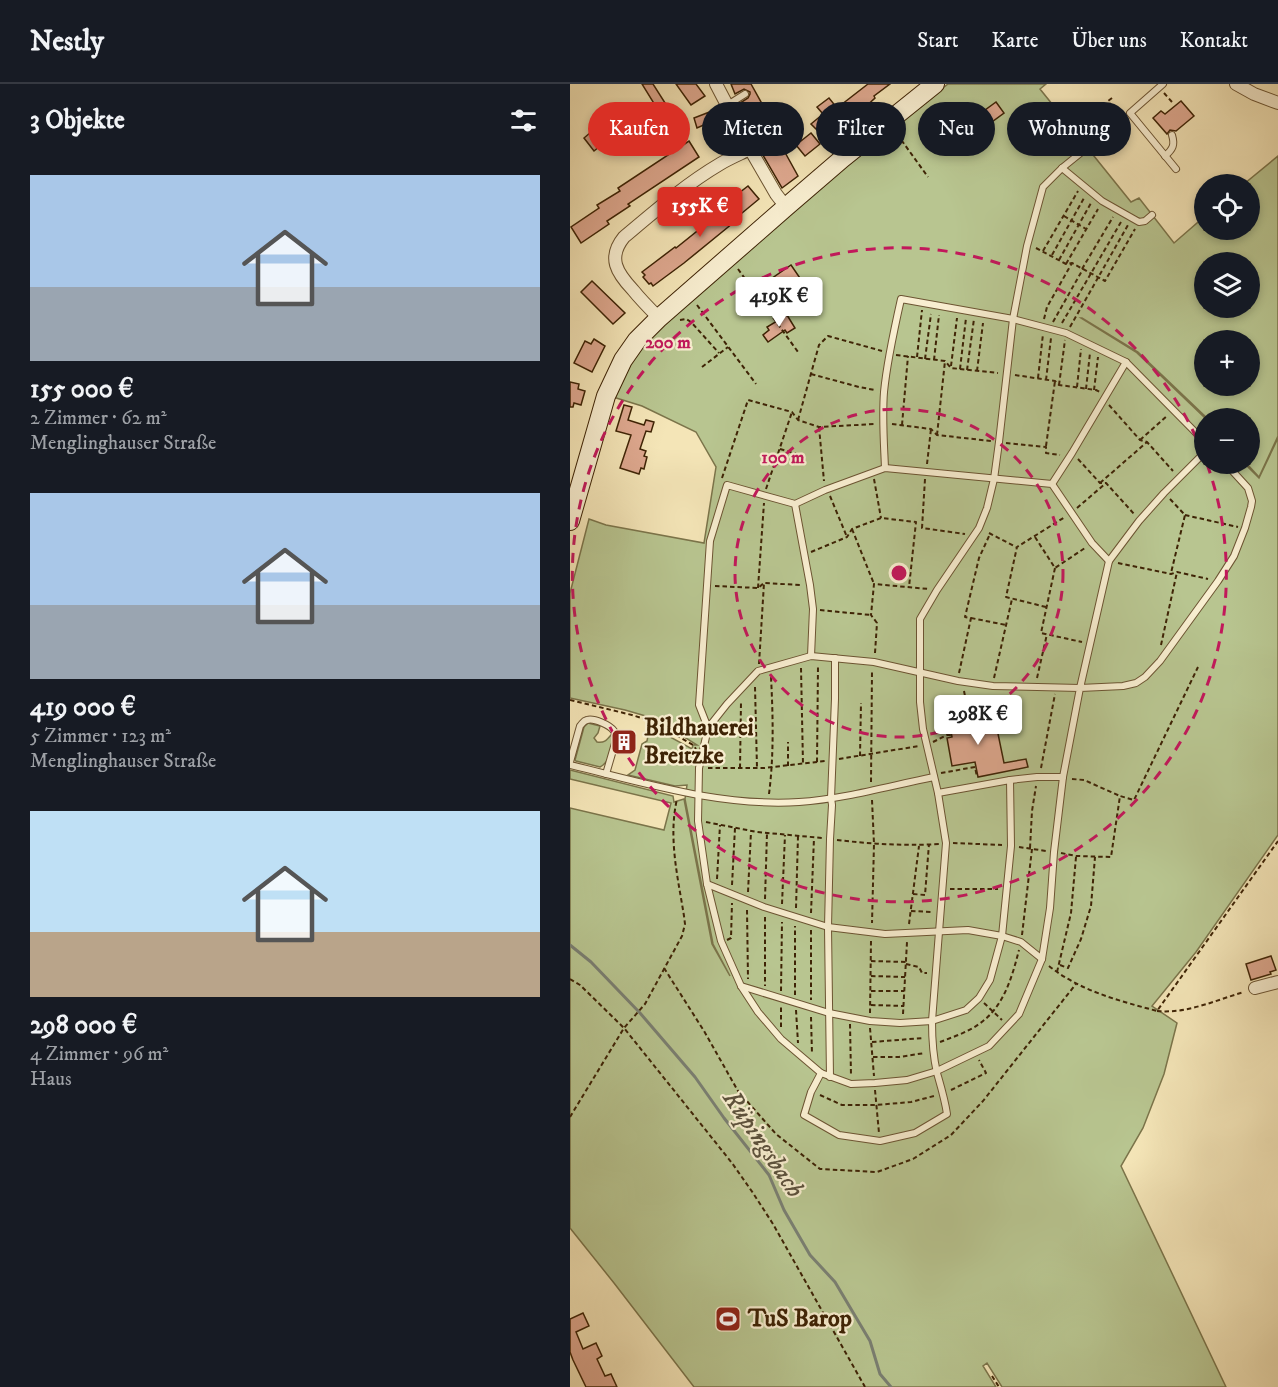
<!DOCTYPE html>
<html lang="de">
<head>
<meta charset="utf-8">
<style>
  body { margin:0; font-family:"IM FELL DW Pica",serif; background:#242831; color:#f1f3f6; height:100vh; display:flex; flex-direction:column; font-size:22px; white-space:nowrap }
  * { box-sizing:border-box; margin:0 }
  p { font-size:20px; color:#9ea1a6 }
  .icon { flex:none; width:33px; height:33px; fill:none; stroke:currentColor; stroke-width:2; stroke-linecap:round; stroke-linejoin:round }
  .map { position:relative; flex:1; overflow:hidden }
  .drawer { display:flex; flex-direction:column; background:#171b24; width:570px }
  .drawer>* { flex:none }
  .guide { position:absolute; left:18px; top:18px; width:570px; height:54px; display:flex; gap:12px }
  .controls { position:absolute; left:624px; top:90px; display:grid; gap:12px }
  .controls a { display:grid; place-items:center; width:66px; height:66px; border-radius:50%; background:#171b24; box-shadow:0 3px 9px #0003; font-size:30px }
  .price { position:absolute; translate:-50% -51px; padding:0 14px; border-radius:6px; background:#fff; color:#222; font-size:20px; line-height:39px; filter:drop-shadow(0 2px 3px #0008) }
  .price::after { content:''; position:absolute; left:50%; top:36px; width:18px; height:14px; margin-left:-9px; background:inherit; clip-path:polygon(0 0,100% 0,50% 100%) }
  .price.current { background:#d93025; color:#fff }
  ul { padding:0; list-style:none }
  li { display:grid; align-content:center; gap:12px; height:318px; padding:0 30px }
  li span { display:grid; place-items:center; height:186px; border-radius:0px; color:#555 }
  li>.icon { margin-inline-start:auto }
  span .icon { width:108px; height:108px; fill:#fffc; stroke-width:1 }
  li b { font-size:26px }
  h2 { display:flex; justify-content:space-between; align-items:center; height:72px; padding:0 30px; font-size:26px }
  .chip { padding:0 21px; border-radius:27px; background:#171b24; box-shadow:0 3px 9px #0003; font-size:21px; line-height:54px }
  .chip.current { background:#d93025; color:#fff }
  header { display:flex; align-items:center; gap:36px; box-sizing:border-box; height:84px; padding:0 30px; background:#171b24; border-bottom:2px solid #363941 }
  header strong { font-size:28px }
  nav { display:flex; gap:33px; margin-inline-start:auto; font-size:21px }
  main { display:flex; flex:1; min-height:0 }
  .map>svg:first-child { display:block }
</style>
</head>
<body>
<header>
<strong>Nestly</strong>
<nav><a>Start</a><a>Karte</a><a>Über uns</a><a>Kontakt</a></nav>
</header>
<main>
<section class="drawer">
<h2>3 Objekte<svg class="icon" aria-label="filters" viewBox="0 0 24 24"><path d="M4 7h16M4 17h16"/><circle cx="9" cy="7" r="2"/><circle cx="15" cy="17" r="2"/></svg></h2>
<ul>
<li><span style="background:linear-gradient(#a9c7e8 60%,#9aa5b1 0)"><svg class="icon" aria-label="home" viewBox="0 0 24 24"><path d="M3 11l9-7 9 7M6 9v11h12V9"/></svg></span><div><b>155 000 €</b><p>2 Zimmer · 62 m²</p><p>Menglinghauser Straße</p></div></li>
<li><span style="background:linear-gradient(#a9c7e8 60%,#9aa5b1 0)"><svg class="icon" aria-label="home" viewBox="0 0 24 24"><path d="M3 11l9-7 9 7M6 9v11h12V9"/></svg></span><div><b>419 000 €</b><p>5 Zimmer · 123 m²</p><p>Menglinghauser Straße</p></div></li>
<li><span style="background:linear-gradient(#bfe0f5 65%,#b9a48a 0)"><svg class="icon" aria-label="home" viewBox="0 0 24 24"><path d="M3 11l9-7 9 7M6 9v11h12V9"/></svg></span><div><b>298 000 €</b><p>4 Zimmer · 96 m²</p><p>Haus</p></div></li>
</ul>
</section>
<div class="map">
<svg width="708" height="1303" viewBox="0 0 708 1303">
  <rect width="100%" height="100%" fill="#f4e5b7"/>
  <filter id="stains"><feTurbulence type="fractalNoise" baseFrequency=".00333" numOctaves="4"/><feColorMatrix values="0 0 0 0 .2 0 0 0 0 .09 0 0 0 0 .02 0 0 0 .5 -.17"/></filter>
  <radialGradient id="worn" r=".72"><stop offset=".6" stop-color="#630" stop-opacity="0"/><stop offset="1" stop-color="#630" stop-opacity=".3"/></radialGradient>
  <g fill="#b8c590" stroke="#7b744a" stroke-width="1.5" fill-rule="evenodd">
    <path d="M 378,0 L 476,0 L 470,5 L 561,118 L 569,114 L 604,159 L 634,133 L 634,146 L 680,146 L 680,100 L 674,100 L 708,72 L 708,352 L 689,393 L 677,380 L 680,380 L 680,334 L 637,334 L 568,268 L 512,234 L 511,234 L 566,268 L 635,334 L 634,380 L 675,380 L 689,394 L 708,354 L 708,751 L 626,868 L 582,922 L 607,939 L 594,990 L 573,1044 L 551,1082 L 656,1303 L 432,1303 L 417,1279 L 413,1282 L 426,1303 L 124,1303 L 44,1199 L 0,1144 L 0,724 L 94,746 L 101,719 L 0,695 L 0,686 L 103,712 L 104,718 L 114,715 L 142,860 L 160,892 L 143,860 L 115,715 L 117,701 L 105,702 L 58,691 L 65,686 L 72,660 L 77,657 L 80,642 L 122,665 L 123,661 L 127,661 L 86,635 L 55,626 L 0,614 L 0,509 L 19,435 L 36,441 L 134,459 L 146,383 L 126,348 L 72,322 L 43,313 L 59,278 L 94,239 L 309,54 ZM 634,178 L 680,178 L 680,224 L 634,224 ZM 634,256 L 680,256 L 680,302 L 634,302 Z"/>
    <path d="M 18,639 L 30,642 L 28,649 L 24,654 L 27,658 C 34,659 36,657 41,651 L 42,652 C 44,662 39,679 30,683 L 6,677 L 5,676 L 14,643 Z"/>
  </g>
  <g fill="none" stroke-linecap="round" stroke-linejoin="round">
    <path stroke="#7a7f72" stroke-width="3" d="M 0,861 L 21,878 L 70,929 L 125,993 L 154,1034 L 199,1091 L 214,1126 L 240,1171 L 265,1198 L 300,1257 L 310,1290 L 321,1303"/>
  </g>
  <g fill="#dea88f" stroke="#3e2305" stroke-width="1.5">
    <path d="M 72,0 L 83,0 L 104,33 L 96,39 Z"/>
    <path d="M 106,0 L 126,0 L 135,12 L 121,21 Z"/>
    <path d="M 161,0 L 181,0 L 196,27 L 195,28 L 197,33 L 196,34 L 228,92 L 212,104 L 190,66 L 185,56 L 186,56 L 167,21 L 178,14 L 180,10 L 180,8 L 174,5 L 165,10 Z"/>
    <path d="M 298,0 L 320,0 L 304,12 L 305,14 L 291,27 L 286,21 L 273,31 L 276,35 L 261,47 L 256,40 L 248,47 L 241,40 L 253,30 L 247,23 L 259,14 L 267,24 Z"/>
    <path d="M 611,17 L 624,32 L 606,47 L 600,46 L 597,50 L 583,34 L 591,27 L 595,30 Z"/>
    <path d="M 426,18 L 434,29 L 415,43 L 407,32 Z"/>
    <path d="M 58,21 L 68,34 L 47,51 L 45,50 L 24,67 L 14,54 L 35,36 L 37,38 Z"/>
    <path d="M 142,27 L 145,36 L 127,44 L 124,34 Z"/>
    <path d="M 241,49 L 250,60 L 235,72 L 226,61 Z"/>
    <path d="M 119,57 L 129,73 L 58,120 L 60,122 L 37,137 L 39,140 L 11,159 L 1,143 L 29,124 L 27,121 L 50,107 L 48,104 Z"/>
    <path d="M 178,102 L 189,115 L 166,134 L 168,135 L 114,179 L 83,202 L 81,199 L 79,200 L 73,193 L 75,191 L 72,188 L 105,163 L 106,164 L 157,123 L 155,120 Z"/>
    <path d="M 221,181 L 232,197 L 201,219 L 193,208 L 205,200 L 201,195 Z"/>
    <path d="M 22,197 L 55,229 L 43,240 L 11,208 Z"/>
    <path d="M 217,231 L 225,244 L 217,249 L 215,246 L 198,258 L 193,251 L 199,246 L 197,243 Z"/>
    <path d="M 24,255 L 35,262 L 22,288 L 4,279 L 15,257 L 21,260 Z"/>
    <path d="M 0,298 L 9,300 L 8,305 L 15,307 L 11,321 L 4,319 L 3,323 L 0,323 Z"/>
    <path d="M 54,321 L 62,323 L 58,336 L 74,341 L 76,336 L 84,338 L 81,348 L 76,347 L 70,365 L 76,367 L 74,372 L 77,373 L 74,385 L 71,384 L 69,390 L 50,384 L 61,351 L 46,347 Z"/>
    <path d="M 404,626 L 407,644 L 426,640 L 434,679 L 456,675 L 458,683 L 408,693 L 405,678 L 382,682 L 377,654 L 382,653 L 378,631 Z"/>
    <path d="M 701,872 L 706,886 L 700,888 L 701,890 L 681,896 L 676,880 Z"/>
    <path d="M 13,1229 L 19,1242 L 6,1248 L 13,1265 L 26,1259 L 32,1272 L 27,1275 L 35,1292 L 41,1290 L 47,1303 L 16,1303 L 3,1276 L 0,1268 L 0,1235 Z"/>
  </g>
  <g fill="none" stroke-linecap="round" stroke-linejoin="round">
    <g stroke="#6c5432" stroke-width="8">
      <g id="lane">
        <path d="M 593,0 L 560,29 L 606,85"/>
        <path d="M 156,22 L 175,10"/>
        <path d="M 595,72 C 603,65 605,61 602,51"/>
        <path d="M 492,84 L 532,117 L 569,138 L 575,137 L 582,131"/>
        <path d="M 634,369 L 594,409 L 569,437 L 539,477 L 510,604 L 493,693 L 484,768 L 480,824 L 472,875 L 449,930 L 419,962 L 367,987 L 337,996 L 305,999 L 281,1000 L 251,989 L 211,955 L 188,928 L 171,902 L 151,857 L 137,800 L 128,737 L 129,684 L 138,644 L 157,620 L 188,587 L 241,572 L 304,578 L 388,597 L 423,602 L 510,604 L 553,602 L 566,599 L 575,593 L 590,577 L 648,497 L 664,472 L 675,444 L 681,423 L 682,417 L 678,404 L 656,380"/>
        <path d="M 315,384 C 314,359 312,334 314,308 C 317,277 324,246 331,215 L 443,235 L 496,249 L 556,278 L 634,357"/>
        <path d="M 482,400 L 502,369 L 556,278"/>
        <path d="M 225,420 L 240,501 L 243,525 L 241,572"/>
        <path d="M 138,644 L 129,621 L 140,457 L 157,401 L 225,420 L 255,406 L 315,384 L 482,400 L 522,459 L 539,477"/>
        <path d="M 0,678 L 10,642 C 13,639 13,637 17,636 C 24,634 40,641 44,647 C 46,651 46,652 46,656 L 36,690"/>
        <path d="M 0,681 C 75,699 151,723 229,718 C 274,715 319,702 364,693"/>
        <path d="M 368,709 L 440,696 L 467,693 L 493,693"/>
        <path d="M 137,800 L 194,823 L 258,843 L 315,850 L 398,846 L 432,852 L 451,858 L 472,875"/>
        <path d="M 171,902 L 259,929 L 300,937 L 330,939 L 362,937 L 396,926 L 409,914 L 420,896 L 432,852 L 441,762 L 440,696"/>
        <path d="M 251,989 L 241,1008 L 234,1031 L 269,1051 L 310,1057 L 345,1049 L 377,1030 C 375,1016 371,1003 367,989 C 363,972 362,954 362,937 L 376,759 L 368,709 L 353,645 L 350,618 L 350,535 L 367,506 L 409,444 L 417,424 L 424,395 L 429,358 L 443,235 L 457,162 L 473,103 L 492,84 L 518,63"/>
        <path d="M 260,993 L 258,843 L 260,755 L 262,721 L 261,714 L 265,615 L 265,574"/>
      </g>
    </g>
    <g stroke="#6c5432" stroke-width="14">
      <g id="street">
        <path d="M 146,0 L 180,65 L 206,110 L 216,123"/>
        <path d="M 666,0 L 684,10 L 708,19"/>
        <path d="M 89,234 C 80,225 71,216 63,206 C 47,189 37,174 54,153 C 85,127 116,100 150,80 C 160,74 170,70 180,65"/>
        <path d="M 685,904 L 708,898"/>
      </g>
    </g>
    <g stroke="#3e2305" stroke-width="20">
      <path id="secondary" d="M 0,437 L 36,312 L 53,276 L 67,256 L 89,234 L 216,123 L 273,74 L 365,0"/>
    </g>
    <g stroke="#3e2305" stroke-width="2" stroke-dasharray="4.5 3" stroke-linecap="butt">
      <path d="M 594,9 L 602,18"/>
      <path d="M 542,14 L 538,17 L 552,36"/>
      <path d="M 327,50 L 358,93"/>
      <path d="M 525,58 L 553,35"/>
      <path d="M 494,132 L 516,145"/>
      <path d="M 466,164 L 496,180 L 502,179 L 535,197 L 565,145"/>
      <path d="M 473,167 L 508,107"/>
      <path d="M 482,171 L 514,114"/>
      <path d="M 489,176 L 521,119"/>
      <path d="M 496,180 L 528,125"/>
      <path d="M 168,185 L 228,268"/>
      <path d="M 512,185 L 543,133"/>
      <path d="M 127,221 L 186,300"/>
      <path d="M 474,235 L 477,223 L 502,179"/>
      <path d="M 110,236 L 116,235 L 121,238 L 149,269"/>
      <path d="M 483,238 L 513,185"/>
      <path d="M 492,239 L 551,138"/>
      <path d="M 500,243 L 558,141"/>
      <path d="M 326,271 L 375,277 L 381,284 L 428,289"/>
      <path d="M 347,273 L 352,226"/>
      <path d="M 355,275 L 361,230"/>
      <path d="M 364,276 L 369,231"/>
      <path d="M 381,282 L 387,234"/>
      <path d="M 132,283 L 158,263"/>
      <path d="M 390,285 L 396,234"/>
      <path d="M 397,286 L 404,235"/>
      <path d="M 407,287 L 413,239"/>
      <path d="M 241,290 L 289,303 L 305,306"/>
      <path d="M 445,291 L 485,297 L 489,301 L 526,306 L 530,308"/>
      <path d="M 468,294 L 473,250"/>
      <path d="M 476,296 L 481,254"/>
      <path d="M 489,301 L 495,256"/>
      <path d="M 507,303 L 511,265"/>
      <path d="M 516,305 L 520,269"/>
      <path d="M 524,306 L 528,273"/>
      <path d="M 539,321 L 570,356 L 577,358 L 603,387"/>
      <path d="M 228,336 L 249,261 L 258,252 L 312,267"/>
      <path d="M 322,340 L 361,345 L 367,351 L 421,357"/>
      <path d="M 332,341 L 338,272"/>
      <path d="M 249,343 L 254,397"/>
      <path d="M 367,351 L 375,277"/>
      <path d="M 570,356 L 597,332"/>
      <path d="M 436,359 L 476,363 L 476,369 L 490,371"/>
      <path d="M 476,362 L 485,297"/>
      <path d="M 210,365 L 234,372"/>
      <path d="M 508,375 L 530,399 L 536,399 L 565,431"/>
      <path d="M 357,380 L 361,345"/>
      <path d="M 152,394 L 178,316 L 222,328 L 228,336 L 249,343 L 305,340"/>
      <path d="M 304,395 L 311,434"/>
      <path d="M 355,395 L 352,444 L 395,450"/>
      <path d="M 530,399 L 577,358"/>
      <path d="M 196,405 L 222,328"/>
      <path d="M 260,412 L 277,453"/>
      <path d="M 600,415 L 615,431 L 601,489"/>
      <path d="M 507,424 L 536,399"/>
      <path d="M 615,431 L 668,443"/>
      <path d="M 282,445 L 304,500"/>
      <path d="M 419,449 L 446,463"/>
      <path d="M 465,453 L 485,484 L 515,464"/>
      <path d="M 241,468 L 277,453 L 282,445 L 311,434 L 346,438 L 339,503"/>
      <path d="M 548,479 L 601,490 L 607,488 L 638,495"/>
      <path d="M 485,484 L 471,549 L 512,558"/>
      <path d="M 145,502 L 188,504 L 194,499"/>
      <path d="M 188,504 L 194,419"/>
      <path d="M 476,523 L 436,513 L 447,463 L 495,433"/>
      <path d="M 250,526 L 301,531"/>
      <path d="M 401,534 L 436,541"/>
      <path d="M 591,561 L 607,488"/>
      <path d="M 305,569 L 307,539 L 301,531 L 304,500 L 359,505"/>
      <path d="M 189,580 L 194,499 L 231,501"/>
      <path d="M 231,584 L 233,680"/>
      <path d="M 389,589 L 401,534 L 395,533 L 409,474 L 420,450"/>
      <path d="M 424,594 L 442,515"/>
      <path d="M 467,594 L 477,550"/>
      <path d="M 185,603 L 187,684"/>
      <path d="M 394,607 L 398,627"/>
      <path d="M 0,616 L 62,631 L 84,638 L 123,661 L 126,665"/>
      <path d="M 363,658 L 377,651 L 382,651"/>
      <path d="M 290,672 L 291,619"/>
      <path d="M 269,675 L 349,662"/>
      <path d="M 247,678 L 248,582"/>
      <path d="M 218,682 L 218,658"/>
      <path d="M 138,684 L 194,684 L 255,677"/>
      <path d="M 170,684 L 171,618"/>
      <path d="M 471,684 L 485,610"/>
      <path d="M 371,689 L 405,683 L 407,693"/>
      <path d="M 502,695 L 514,696 L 550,712"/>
      <path d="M 301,698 L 302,587"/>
      <path d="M 199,710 C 204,671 203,632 201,593"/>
      <path d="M 302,716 L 304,760 L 302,839"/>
      <path d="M 136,738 L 187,748 L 252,754"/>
      <path d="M 267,756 C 301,760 334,762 369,760"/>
      <path d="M 383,759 L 432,761"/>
      <path d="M 449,763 L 476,767"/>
      <path d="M 460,764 L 462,727 L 466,702"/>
      <path d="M 491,769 L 506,772 L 541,773 L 550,712 L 564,716 L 628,583"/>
      <path d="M 147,795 L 150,741"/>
      <path d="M 162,801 L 165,744"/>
      <path d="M 380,805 L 428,805"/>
      <path d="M 178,808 L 181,748"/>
      <path d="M 343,810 L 355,811 L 359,760"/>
      <path d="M 195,815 L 197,749"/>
      <path d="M 212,820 L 215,751"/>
      <path d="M 226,824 L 228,752"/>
      <path d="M 177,826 L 178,895"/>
      <path d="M 341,827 L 362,828"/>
      <path d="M 241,829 L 244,754"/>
      <path d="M 195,833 L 195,902"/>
      <path d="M 339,840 L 349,762"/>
      <path d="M 241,846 L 241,916"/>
      <path d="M 452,851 L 462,765"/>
      <path d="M 157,856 L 161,854 L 162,819"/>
      <path d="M 301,877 L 336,878"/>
      <path d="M 336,880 L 349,883 L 352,889 L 357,889"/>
      <path d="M 490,881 L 498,884 L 511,855 L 521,822 L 525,773"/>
      <path d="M 479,882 C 510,907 550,917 587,927 L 708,757"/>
      <path d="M 94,884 L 134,947 L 168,1007 L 206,1050 L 250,1085 L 307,1088 L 343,1075 L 381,1051 L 413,1017 L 506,900"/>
      <path d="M 487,888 L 501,829 L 506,773"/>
      <path d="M 301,892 L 335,893"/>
      <path d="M 0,895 L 10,901 L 54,944 L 162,1079 L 183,1109 L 203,1140 L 295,1303"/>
      <path d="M 211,907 L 212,838"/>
      <path d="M 301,907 L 334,907"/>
      <path d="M 225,911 L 225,842"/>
      <path d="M 414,919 L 432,936"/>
      <path d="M 301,921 L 334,922"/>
      <path d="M 226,926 L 228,959"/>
      <path d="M 587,927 C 617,930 646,916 674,908"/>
      <path d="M 300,929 L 301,857"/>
      <path d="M 333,930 L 337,858"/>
      <path d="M 241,933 L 242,970"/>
      <path d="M 280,940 L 281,991"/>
      <path d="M 211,943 L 211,922"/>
      <path d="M 300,944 L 304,992"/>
      <path d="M 302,958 L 353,954"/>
      <path d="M 370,958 C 383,953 398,948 409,940 C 434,923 442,893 449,866"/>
      <path d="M 303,973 L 329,973 L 355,969"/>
      <path d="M 305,1006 L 309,1049"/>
      <path d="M 381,1006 L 416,989 L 409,976"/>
      <path d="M 250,1011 L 272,1021 L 306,1021 L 341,1018 L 364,1012"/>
      <path d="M 0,1033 L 54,944 L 75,920 L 112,852 L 115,840 L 114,832 C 108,794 98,754 107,715"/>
      <path d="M 422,1292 L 429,1303"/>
    </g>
    <use href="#lane" stroke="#f8eed0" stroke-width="6"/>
    <use href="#street" stroke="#f8eed0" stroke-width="12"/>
    <use href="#secondary" stroke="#f8eed0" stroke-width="18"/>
  </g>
  <g fill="none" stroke="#c2185b" stroke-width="3" stroke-dasharray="10 8">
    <circle cx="329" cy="489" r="164"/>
    <path d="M637 380A327 327 0 1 1 634 372"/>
  </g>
  <defs>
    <g id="building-square" transform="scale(1.35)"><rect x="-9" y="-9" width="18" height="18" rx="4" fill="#8f2418" stroke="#f8eed0"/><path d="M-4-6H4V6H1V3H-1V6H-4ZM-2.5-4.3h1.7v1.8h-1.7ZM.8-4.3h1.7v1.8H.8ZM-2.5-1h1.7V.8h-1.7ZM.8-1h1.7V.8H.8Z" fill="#fff"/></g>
    <g id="stadium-square" transform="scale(1.35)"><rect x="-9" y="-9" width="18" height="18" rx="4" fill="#8f2418" stroke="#f8eed0"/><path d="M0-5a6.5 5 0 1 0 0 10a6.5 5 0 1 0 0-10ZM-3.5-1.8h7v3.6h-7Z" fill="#fff"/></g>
  </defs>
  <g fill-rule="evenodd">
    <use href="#building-square" x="54" y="658"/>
    <use href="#stadium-square" x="158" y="1235"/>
  </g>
  <g text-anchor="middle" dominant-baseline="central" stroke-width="4.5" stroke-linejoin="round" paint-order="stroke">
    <g font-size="24" font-weight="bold" fill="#3e2305" stroke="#f8eed0" text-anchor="start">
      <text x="74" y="644">Bildhauerei<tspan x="74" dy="28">Breitzke</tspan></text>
      <text x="178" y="1235">TuS Barop</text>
    </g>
    <g font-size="26" font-style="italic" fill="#5c513c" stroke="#f8eed0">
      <text transform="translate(193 1060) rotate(56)">Rüpingsbach</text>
    </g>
  </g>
  <circle cx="329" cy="489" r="9" fill="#c2185b" stroke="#f8eed0" stroke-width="3"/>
  <g font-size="18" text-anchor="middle" font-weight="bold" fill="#c2185b" stroke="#f8eed0" stroke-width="4.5" stroke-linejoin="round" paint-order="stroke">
    <text x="98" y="264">200 m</text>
    <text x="213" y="379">100 m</text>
  </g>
  <rect width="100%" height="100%" filter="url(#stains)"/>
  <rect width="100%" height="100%" fill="url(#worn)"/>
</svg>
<div class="controls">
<a><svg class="icon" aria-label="locate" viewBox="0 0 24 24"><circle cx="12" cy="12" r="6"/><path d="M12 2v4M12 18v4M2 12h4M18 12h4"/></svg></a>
<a><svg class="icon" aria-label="layers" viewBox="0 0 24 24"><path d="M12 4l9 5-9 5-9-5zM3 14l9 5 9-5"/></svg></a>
<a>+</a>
<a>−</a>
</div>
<b class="price current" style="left:130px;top:154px">155K €</b>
<b class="price" style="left:209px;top:244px">419K €</b>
<b class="price" style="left:408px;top:662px">298K €</b>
<div class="guide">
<a class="chip current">Kaufen</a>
<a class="chip">Mieten</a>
<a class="chip">Filter</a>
<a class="chip">Neu</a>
<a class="chip">Wohnung</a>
</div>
</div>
</main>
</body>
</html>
